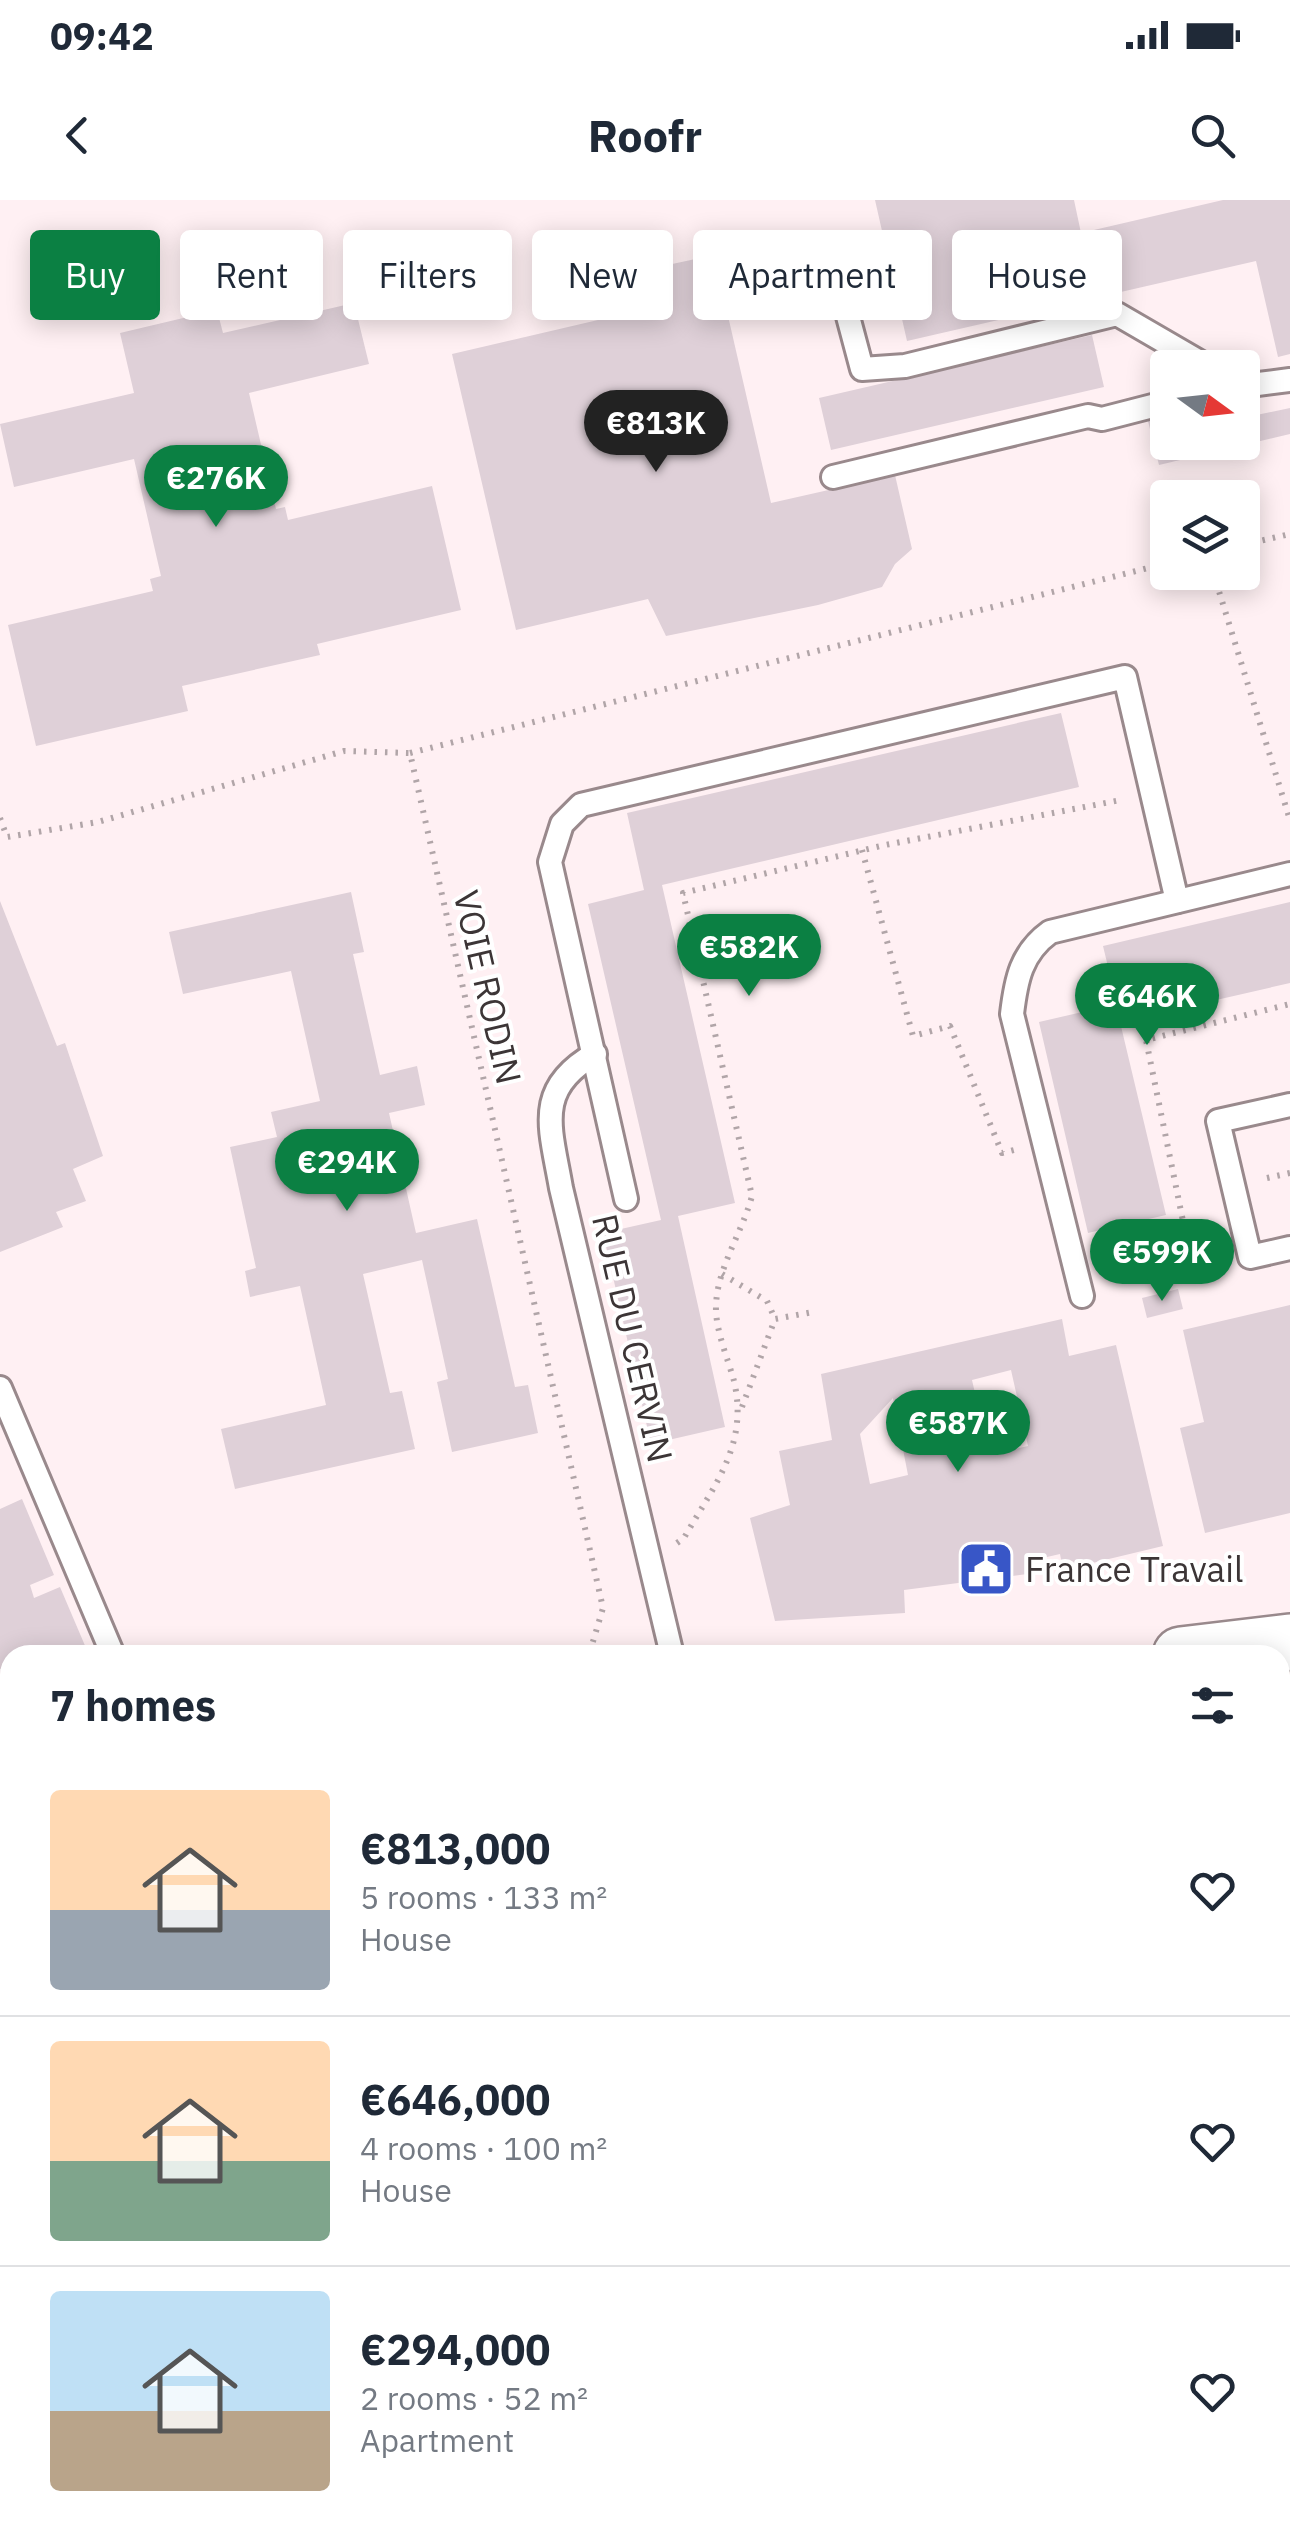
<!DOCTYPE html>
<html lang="en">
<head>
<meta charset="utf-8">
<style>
  body { margin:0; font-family:"IBM Plex Sans",sans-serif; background:#f2f2f3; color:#1f2937; height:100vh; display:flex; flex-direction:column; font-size:38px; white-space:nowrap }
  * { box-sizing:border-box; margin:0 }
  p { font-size:32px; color:#747a83 }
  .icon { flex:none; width:55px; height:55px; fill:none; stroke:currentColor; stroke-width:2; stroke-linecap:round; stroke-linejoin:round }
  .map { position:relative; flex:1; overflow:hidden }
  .side { position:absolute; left:0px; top:1445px; width:1290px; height:892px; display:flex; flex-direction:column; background:#fff; border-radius:30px 30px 0 0; box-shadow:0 5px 25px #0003 }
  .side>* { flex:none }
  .top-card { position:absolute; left:30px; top:30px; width:1230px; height:90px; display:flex; gap:20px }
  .needle { width:65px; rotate:105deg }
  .buttons { position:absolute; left:1150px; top:150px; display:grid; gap:20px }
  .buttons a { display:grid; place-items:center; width:110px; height:110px; border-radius:10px; background:#fff; box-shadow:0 5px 25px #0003; font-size:50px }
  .price { position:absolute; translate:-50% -85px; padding:0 22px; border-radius:35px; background:#0b8043; color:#fff; font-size:32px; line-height:65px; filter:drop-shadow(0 2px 5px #0008) }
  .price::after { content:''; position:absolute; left:50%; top:60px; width:30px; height:22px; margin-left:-15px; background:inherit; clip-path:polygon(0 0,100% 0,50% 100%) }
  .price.selected { background:#222; color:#fff }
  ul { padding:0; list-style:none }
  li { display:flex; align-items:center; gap:30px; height:250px; padding:0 50px }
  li+li { border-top:2px solid #e0e1e3 }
  li span { display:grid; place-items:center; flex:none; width:280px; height:200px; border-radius:10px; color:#555 }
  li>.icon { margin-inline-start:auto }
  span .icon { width:120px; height:120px; fill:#fffc; stroke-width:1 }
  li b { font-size:42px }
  h2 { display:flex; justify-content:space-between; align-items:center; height:120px; padding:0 50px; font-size:42px }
  .tag { padding:0 35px; border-radius:10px; background:#fff; box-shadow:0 5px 25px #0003; font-size:35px; line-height:90px }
  .tag.selected { background:#0b8043; color:#fff }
  .status { display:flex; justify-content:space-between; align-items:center; height:70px; padding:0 50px; background:#fff; direction:ltr }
  .status svg { height:28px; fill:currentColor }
  header { display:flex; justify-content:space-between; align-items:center; height:130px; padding:0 50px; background:#fff; font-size:45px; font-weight:800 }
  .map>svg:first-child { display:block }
</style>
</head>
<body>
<div class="status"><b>09:42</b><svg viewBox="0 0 49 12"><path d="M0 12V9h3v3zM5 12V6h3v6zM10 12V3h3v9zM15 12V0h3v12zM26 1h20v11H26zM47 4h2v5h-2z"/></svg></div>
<header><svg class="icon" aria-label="back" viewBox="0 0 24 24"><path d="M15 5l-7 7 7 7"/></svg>Roofr<svg class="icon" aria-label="search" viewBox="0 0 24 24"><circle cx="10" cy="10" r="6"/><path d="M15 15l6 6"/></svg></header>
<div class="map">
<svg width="1290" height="2336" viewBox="0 0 1290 2336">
  <rect width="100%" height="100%" fill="#fff0f3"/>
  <g fill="#f1d0c3">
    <path d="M 1290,1468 L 1290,1546 L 1280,1547 L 1280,1469 Z"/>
    <rect x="0" y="1562" width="10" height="83"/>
  </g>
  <g fill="#dfd0d8" fill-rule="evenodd">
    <path d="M 875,0 L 1074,0 L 1081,33 L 1223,0 L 1290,0 L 1290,154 L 1278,157 L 1256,61 L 907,141 Z"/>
    <path d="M 792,45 L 796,65 L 769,70 L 764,51 Z"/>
    <path d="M 714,55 L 771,303 L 895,275 L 912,349 L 895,364 L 882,387 L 818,405 L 666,436 L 648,399 L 516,430 L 452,154 L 658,106 L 649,69 Z"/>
    <path d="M 354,103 L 369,164 L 249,193 L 276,309 L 285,307 L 288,320 L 432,286 L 461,410 L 317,444 L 320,455 L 182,486 L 188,511 L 36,546 L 8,425 L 153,391 L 150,379 L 161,376 L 134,259 L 14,287 L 0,224 L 134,193 L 120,133 L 217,110 L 223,133 Z"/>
    <path d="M 1092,135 L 1104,187 L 831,250 L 819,198 Z"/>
    <path d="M 1290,208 L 1290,234 L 1159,265 L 1148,221 L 1168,216 L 1168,242 L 1242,242 L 1242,218 Z"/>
    <path d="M 1061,513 L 1079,587 L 662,685 L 735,1003 L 678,1016 L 725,1227 L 651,1244 L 603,1033 L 661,1020 L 588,704 L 644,690 L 627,613 Z"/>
    <path d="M 351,692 L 364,752 L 353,754 L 380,875 L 417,866 L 425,905 L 389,913 L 416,1033 L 477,1019 L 515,1187 L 528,1185 L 538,1233 L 452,1252 L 437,1182 L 448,1179 L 422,1060 L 363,1074 L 390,1193 L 402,1191 L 415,1249 L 235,1289 L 221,1229 L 326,1205 L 300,1086 L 250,1097 L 245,1071 L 256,1068 L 230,947 L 277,937 L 271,912 L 320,901 L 291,771 L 183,794 L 169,732 Z"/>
    <path d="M 0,701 L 57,846 L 65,843 L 103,956 L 73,969 L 86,1001 L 56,1012 L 63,1027 L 0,1052 Z"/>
    <path d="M 1290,702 L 1290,783 L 1120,822 L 1166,1015 L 1088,1033 L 1039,822 L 1117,804 L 1103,746 Z"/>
    <path d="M 1178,1089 L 1183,1109 L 1147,1118 L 1142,1098 Z"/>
    <path d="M 1290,1105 L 1290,1313 L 1205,1333 L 1180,1228 L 1204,1222 L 1183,1130 Z"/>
    <path d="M 1062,1119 L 1069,1156 L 1116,1145 L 1163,1346 L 1063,1370 L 1060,1354 L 1034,1360 L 1035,1373 L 904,1390 L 905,1413 L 775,1421 L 750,1318 L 790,1305 L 779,1251 L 832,1240 L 821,1174 ZM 1011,1170 L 1028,1246 L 989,1255 L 972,1180 ZM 893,1198 L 908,1275 L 870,1284 L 860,1234 Z"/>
    <path d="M 22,1299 L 54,1375 L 30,1385 L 34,1398 L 60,1387 L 89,1455 L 10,1455 L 10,1468 L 0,1469 L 0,1309 Z"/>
    <path d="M 1290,1797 L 1290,1892 L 1280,1894 L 1280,1800 Z"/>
    <path d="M 10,1861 L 10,1924 L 0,1926 L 0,1864 Z"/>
    <path d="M 0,2004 L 10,2035 L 10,2053 L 0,2056 Z"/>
    <path d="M 10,2121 L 10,2205 L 9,2205 L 0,2173 L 0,2123 Z"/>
    <path d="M 1290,2264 L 1290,2330 L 1268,2336 L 1166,2336 L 1192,2328 L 1280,2328 L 1280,2267 Z"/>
    <path d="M 116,2328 L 140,2328 L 142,2336 L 118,2336 Z"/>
    <path d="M 492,2328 L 510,2328 L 512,2336 L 495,2336 Z"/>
    <path d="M 634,2328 L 653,2328 L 655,2336 L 607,2336 Z"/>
    <path d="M 935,2328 L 999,2328 L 1001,2336 L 938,2336 Z"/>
  </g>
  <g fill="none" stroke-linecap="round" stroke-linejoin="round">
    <g stroke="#99898c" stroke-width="28">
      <g id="lane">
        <path d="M 834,64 L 862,169 L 905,166 L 1117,114 L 1210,168"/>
        <path d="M 1242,186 L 1290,180"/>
        <path d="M 833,277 L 1088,216 L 1102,219 L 1168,202"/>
        <path d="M 595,854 C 533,889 551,929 561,988 L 672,1455"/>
        <path d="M 1290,905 L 1218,921 L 1250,1057 L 1290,1048"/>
        <path d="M 626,999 L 550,662 L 562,624 L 581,605 L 1125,477 L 1177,701"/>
        <path d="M 1082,1096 L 1012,814 C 1016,780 1021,753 1050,732 L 1290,674"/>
        <path d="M 0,1188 L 113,1455"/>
        <path d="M 885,2328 L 887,2336"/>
      </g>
    </g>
    <g stroke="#99898c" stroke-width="52">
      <g id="street">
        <path d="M 1280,1707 L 1290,1705"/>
        <path d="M 0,1966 L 10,1964"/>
        <path d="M 762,2328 L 764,2336"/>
      </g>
    </g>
    <g stroke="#99898c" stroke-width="60">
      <g id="primary">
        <path d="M 1181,1455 L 1290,1442"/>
        <path d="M 0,1541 L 10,1540"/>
        <path d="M 1280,1570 L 1290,1569"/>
        <path d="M 0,1665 L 10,1664"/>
      </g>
    </g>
    <g stroke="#b1a5a8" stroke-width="6" stroke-dasharray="2.5 8" stroke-linecap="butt">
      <path d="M 1242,345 L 1290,334"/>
      <path d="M 1213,372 L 1290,620"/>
      <path d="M 410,553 L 1168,363"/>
      <path d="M 0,618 L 7,637 L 98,622 L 344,551 L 410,553 L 603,1408 L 589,1455"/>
      <path d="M 862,650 L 913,836 L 950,826 L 1002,953 L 1014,950"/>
      <path d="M 1267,978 L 1290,973"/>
      <path d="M 1193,1070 L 1146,840 L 1290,804"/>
      <path d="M 722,1074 L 767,1101 L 775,1119"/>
      <path d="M 742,1207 L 775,1119 L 813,1112"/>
      <path d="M 677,1343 L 684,1338 C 714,1285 749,1245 734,1181 C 728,1159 715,1129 716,1106 C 717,1068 742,1033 752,996 L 683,693 L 885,645 L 1121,600"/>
    </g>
    <use href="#lane" stroke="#fff" stroke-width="22"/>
    <use href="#street" stroke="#fff" stroke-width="48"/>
    <use href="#primary" stroke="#fff" stroke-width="55"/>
    <g stroke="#796f71" stroke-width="2.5">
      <path d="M 1280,1493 L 1290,1492"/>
      <path d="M 1280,1522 L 1290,1520"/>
      <path d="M 0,1594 L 10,1593"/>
      <path d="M 0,1615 L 10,1615"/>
    </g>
  </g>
  <defs>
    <g id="civic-square" transform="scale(2.875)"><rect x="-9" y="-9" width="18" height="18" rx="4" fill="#3856c7" stroke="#fff"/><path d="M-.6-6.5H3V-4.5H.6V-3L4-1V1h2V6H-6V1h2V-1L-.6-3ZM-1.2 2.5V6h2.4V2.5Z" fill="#fff"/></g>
  </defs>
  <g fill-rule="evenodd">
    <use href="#civic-square" x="986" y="1369"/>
  </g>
  <g text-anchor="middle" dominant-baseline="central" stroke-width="8" stroke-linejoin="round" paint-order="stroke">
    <g font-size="35" fill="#3c3536" stroke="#fff">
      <text transform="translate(488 787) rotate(77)">VOIE RODIN</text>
      <text transform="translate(633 1138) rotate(77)">RUE DU CERVIN</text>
    </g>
    <g font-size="35" fill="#3c3536" stroke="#fff" text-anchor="start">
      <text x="1025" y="1369">France Travail</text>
    </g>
  </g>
</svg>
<div class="buttons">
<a><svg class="needle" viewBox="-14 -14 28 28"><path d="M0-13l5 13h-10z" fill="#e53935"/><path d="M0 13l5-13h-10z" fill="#747a83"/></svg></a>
<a><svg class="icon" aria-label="layers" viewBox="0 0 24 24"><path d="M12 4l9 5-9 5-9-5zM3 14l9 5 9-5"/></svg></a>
</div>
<b class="price selected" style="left:656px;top:275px">€813K</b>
<b class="price" style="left:216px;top:330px">€276K</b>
<b class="price" style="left:749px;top:799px">€582K</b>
<b class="price" style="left:1147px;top:848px">€646K</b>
<b class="price" style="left:347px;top:1014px">€294K</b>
<b class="price" style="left:1162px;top:1104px">€599K</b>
<b class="price" style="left:958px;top:1275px">€587K</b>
<div class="top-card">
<a class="tag selected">Buy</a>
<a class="tag">Rent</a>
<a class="tag">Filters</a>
<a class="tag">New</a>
<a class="tag">Apartment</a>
<a class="tag">House</a>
</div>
<section class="side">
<h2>7 homes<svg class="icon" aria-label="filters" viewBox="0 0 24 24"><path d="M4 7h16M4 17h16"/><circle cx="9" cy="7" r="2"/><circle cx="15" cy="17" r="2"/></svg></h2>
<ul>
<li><span style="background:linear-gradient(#ffd9b3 60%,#9aa5b1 0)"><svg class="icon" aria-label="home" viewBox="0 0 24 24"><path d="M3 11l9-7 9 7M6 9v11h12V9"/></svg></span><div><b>€813,000</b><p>5 rooms · 133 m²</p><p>House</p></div><svg class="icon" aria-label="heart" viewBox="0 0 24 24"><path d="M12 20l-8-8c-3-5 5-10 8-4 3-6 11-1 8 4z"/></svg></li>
<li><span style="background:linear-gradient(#ffd9b3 60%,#7fa58c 0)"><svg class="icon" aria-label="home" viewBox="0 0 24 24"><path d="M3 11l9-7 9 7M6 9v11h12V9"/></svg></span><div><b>€646,000</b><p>4 rooms · 100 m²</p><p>House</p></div><svg class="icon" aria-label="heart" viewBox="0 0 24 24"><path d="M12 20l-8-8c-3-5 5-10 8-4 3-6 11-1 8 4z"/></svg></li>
<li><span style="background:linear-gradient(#bfe0f5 60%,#b9a48a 0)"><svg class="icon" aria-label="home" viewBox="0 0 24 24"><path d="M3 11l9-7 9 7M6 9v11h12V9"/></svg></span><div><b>€294,000</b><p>2 rooms · 52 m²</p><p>Apartment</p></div><svg class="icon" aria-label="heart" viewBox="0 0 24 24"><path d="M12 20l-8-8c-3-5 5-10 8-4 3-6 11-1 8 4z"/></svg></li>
</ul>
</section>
</div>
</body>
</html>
